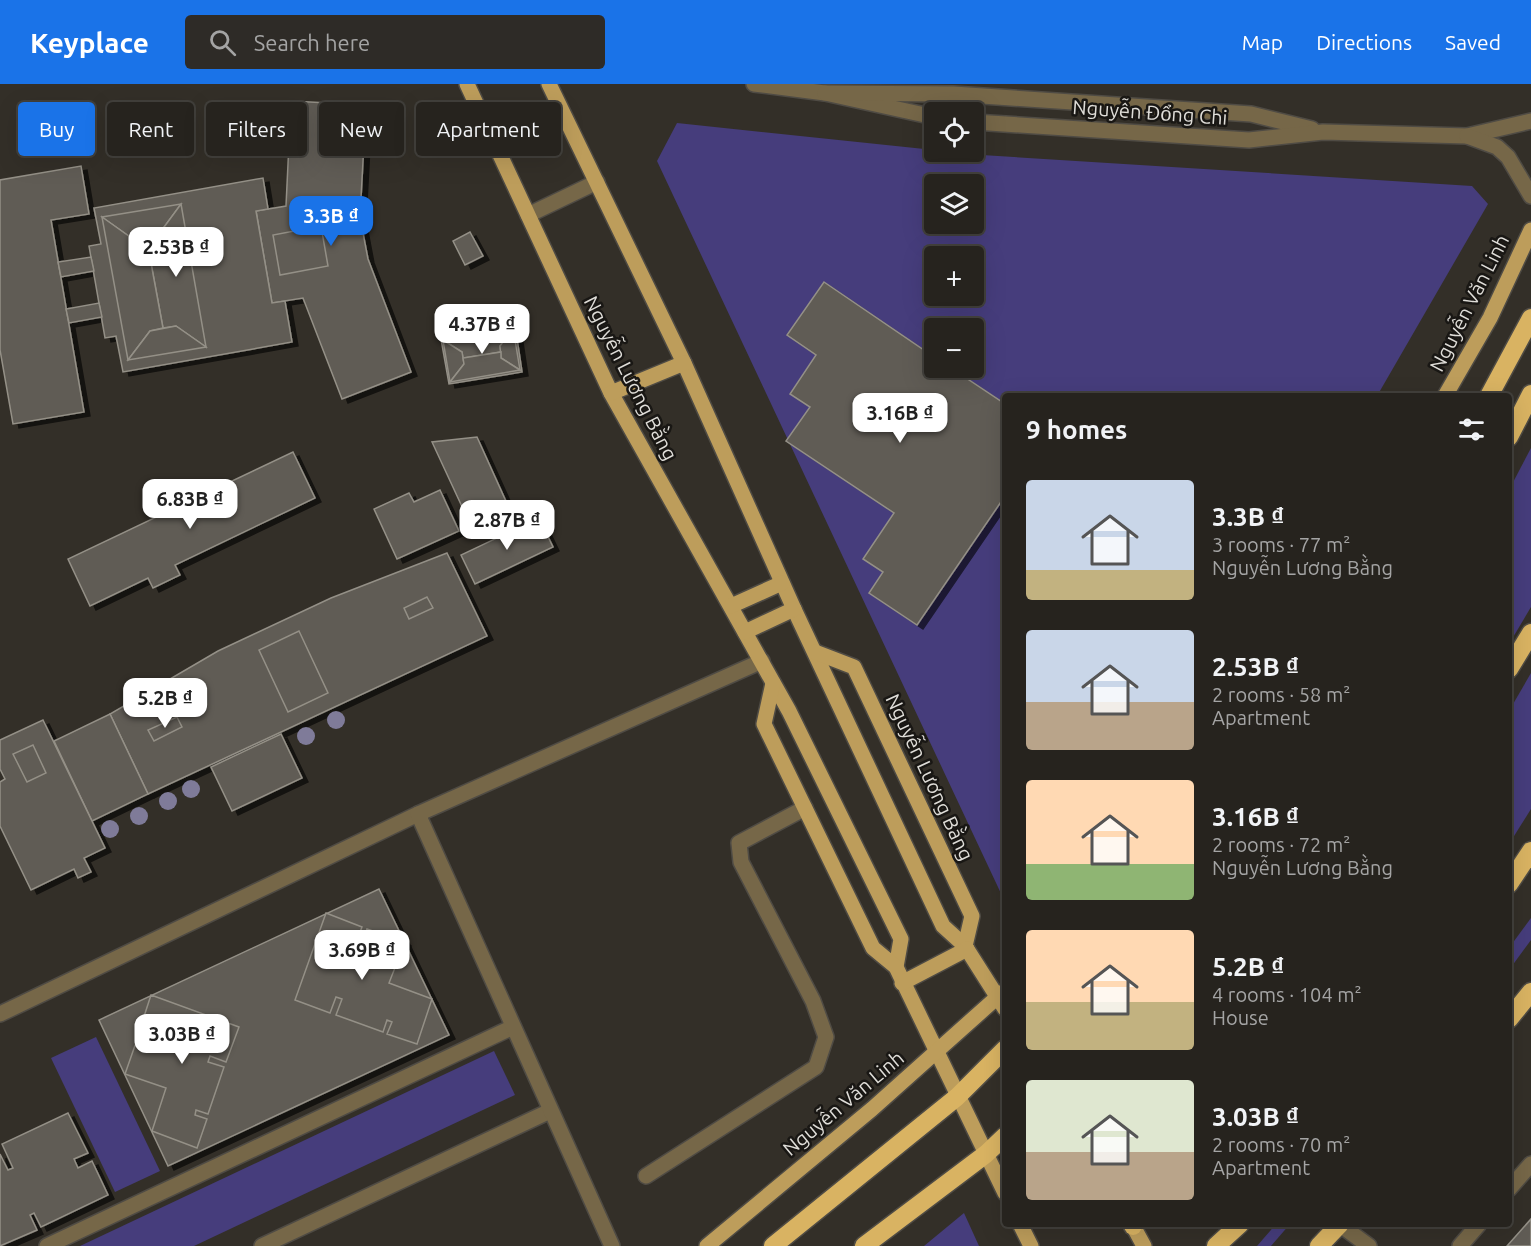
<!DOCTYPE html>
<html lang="en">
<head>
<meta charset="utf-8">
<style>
  body { margin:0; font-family:Ubuntu,sans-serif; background:#2e2b27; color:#f1f3f6; height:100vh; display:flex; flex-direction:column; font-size:22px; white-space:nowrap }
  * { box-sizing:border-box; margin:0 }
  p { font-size:20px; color:#a4a4a4 }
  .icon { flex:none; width:33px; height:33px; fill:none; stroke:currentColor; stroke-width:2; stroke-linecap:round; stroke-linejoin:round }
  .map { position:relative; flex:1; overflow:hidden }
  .sheet { position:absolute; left:1002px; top:309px; width:510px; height:834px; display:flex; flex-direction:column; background:#26231e; border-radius:6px; box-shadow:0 6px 24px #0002,0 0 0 2px #42403c }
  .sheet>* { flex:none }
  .banner { position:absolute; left:18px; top:18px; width:570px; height:54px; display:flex; gap:12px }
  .buttons { position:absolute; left:924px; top:18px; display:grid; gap:12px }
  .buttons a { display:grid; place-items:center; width:60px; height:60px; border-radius:6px; background:#26231e; box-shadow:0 6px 24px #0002,0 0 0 2px #42403c; font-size:30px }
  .price { position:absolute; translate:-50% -51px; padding:0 14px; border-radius:12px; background:#fff; color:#222; font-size:20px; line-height:39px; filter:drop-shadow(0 2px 3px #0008) }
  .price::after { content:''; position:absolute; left:50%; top:36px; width:18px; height:14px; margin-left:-9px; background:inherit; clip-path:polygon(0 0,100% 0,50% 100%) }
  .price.active { background:#1a73e8; color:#fff }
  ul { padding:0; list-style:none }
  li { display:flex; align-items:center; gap:18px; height:150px; padding:0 24px }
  li span { display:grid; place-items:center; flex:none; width:168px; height:120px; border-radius:6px; color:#555 }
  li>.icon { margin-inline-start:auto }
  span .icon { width:72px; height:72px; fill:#fffc; stroke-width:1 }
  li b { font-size:26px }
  h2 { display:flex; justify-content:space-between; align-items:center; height:72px; padding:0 24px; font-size:26px }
  .tag { padding:0 21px; border-radius:6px; background:#26231e; box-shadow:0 6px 24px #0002,0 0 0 2px #42403c; font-size:21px; line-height:54px }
  .tag.active { background:#1a73e8; color:#fff }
  header { display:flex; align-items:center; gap:36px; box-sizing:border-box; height:84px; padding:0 30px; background:#1a73e8; color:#fff }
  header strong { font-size:28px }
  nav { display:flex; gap:33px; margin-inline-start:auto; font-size:21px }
  .search { width:420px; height:54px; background:#2e2b27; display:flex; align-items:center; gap:15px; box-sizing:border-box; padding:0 21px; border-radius:6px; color:#a4a4a4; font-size:22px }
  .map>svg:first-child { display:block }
</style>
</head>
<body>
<header>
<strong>Keyplace</strong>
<div class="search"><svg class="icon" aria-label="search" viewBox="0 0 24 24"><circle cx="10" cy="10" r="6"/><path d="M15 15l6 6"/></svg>Search here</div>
<nav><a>Map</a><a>Directions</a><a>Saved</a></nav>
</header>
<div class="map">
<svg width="1531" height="1162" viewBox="0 0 1531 1162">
  <defs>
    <filter id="shadow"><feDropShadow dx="6" dy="4" stdDeviation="0" flood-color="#0009"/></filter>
  </defs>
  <rect width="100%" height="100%" fill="#332f28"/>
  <g fill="#463d7c" fill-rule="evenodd">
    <path d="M 677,39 L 934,66 L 934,68 L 1472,102 L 1488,120 L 1377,312 L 1005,312 L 1005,818 L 657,77 ZM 934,100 L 974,100 L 974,140 L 934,140 ZM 934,172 L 974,172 L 974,212 L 934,212 ZM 934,244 L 974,244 L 974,284 L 934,284 Z"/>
    <path d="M 1531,364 L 1531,523 L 1509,560 L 1509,406 Z"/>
    <path d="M 1531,589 L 1531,725 L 1509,760 L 1509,627 Z"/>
    <path d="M 1531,834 L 1531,856 L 1509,886 L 1509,864 Z"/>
    <path d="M 96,953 L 160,1087 L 115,1108 L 51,974 Z"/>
    <path d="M 494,967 L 515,1011 L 194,1162 L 80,1162 Z"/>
    <path d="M 964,1129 L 979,1162 L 924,1162 Z"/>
    <path d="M 1276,1140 L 1290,1140 L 1271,1162 L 1257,1162 Z"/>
  </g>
  <g fill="#605c54" stroke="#949087" stroke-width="1.5" filter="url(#shadow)">
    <path d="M 291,17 L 366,21 L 360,133 L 368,175 L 411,288 L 342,315 L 303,214 L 272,219 L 256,127 L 286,122 Z"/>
    <path d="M 81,82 L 89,130 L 51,136 L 84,328 L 13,340 L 0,266 L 0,96 Z"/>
    <path d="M 263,94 L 268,125 L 256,127 L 272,219 L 285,217 L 292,258 L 123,288 L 116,252 L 105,254 L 89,162 L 101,160 L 94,124 Z"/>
    <path d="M 181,120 L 159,150 L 146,152 L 133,155 L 102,133 Z"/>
    <path d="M 181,120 L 206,263 L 176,242 L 163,244 L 146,152 L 159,150 Z"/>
    <path d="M 102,133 L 133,155 L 146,152 L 163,244 L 150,247 L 128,276 Z"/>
    <path d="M 321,142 L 328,182 L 280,191 L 273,151 Z"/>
    <path d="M 470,148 L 483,172 L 465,181 L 453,157 Z"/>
    <path d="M 91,173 L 94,187 L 61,193 L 58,178 Z"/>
    <path d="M 824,198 L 934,273 L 934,284 L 951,284 L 1005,320 L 1005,412 L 917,541 L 869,509 L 883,488 L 863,475 L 894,429 L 786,357 L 810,323 L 790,310 L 816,271 L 787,251 Z"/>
    <path d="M 99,219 L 102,233 L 69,239 L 66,225 Z"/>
    <path d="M 515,241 L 522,288 L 449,300 L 441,255 Z"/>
    <path d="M 176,242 L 206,263 L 128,276 L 150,247 Z"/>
    <path d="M 513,244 L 500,262 L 501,268 L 463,274 L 462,268 L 443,256 Z"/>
    <path d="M 513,244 L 520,286 L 501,274 L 500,262 Z"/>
    <path d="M 443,256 L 462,268 L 464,280 L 450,298 Z"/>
    <path d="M 501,268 L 501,274 L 520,286 L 450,298 L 464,280 L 463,274 Z"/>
    <path d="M 477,353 L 509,424 L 471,442 L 432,358 Z"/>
    <path d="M 293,368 L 315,414 L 175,481 L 180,491 L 153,504 L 148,494 L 90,522 L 68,475 Z"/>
    <path d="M 440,406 L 459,447 L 397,475 L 374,425 L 409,409 L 414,418 Z"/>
    <path d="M 539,434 L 553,463 L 475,500 L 461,471 Z"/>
    <path d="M 447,469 L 487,552 L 148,710 L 110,630 L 218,567 L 331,514 Z"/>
    <path d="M 427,513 L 433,524 L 409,535 L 404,524 Z"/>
    <path d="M 299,547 L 328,609 L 288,628 L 259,566 Z"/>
    <path d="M 110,630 L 148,710 L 92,737 L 54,657 Z"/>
    <path d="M 177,633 L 182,643 L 154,657 L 148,646 Z"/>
    <path d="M 43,636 L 105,764 L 84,774 L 91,788 L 78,794 L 74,785 L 31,806 L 0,742 L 0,698 L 5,695 L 0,685 L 0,656 Z"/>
    <path d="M 281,650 L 302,694 L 232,727 L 211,683 Z"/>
    <path d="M 33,661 L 46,689 L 27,698 L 13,670 Z"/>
    <path d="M 379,805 L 449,951 L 168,1082 L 99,936 Z"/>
    <path d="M 326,829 L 362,843 L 354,864 L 360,866 L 367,845 L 405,858 L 389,899 L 432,915 L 417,960 L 387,950 L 392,938 L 387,936 L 383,948 L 336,931 L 342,915 L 336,913 L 330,929 L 295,916 Z"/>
    <path d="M 151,911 L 239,943 L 226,978 L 210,972 L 208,978 L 224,983 L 208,1030 L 196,1026 L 195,1031 L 207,1035 L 197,1064 L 152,1047 L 166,1004 L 125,990 L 138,953 L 159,961 L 161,955 L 139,948 Z"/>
    <path d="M 68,1029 L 88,1069 L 74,1075 L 78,1084 L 92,1077 L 108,1111 L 41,1143 L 34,1129 L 30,1131 L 37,1146 L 0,1162 L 0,1070 L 8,1086 L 13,1084 L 2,1060 Z"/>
    <path d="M 1531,1135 L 1531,1162 L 1507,1162 Z"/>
  </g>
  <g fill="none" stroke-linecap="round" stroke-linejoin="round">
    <g stroke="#4f4b44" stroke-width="18">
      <g id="minor">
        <path d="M 754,0 L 825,9 L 934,33"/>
        <path d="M 825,9 L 953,10 L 1251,30 L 1312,45"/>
        <path d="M 974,38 L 1249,56 L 1323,48 L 1467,52 L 1531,37"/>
        <path d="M 1467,52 L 1497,63 L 1508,73 L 1531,112"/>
        <path d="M 528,131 L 597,98"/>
        <path d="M 0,930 L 418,730"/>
        <path d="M 646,1092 L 816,983 L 826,953 L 813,917 L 741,778 L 739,759 L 805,724"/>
        <path d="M 1509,1105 L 1531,1080"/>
        <path d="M 1339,1140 L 1369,1162"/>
        <path d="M 47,1162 L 513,943"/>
        <path d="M 262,1162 L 550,1027"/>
        <path d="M 612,1162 L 418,730 L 762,577"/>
        <path d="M 1460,1162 L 1479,1140"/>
      </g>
    </g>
    <g stroke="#4f4b44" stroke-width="18">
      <g id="major">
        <path d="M 467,0 L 611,309 L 789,627 L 901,855 L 896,883"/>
        <path d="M 549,0 L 684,279 L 794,525 L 943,842 L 965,862 L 1005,925"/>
        <path d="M 611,309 L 684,279"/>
        <path d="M 1445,312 L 1490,234 L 1531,146"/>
        <path d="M 731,522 L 782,499"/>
        <path d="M 745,548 L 794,525"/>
        <path d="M 815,568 L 854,583 L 972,832 L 965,862"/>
        <path d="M 773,599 L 764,640 L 873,864 L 896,883 L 1005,1109"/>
        <path d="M 902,899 L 967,865"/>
        <path d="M 1020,1140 L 1031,1162"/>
        <path d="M 1132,1140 L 1144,1162"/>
        <path d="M 707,1162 L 872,1025 L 1003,908"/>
      </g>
    </g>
    <g stroke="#4f4b44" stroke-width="21">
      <g id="highway">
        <path d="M 1489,312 L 1531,234"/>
        <path d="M 1509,353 L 1531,310"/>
        <path d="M 1509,585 L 1531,549"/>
        <path d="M 1509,800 L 1531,767"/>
        <path d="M 1509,935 L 1531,908"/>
        <path d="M 1133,1142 L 1133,1140"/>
        <path d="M 773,1162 L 957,1013 L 1005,965"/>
        <path d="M 864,1162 L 986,1070 L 1005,1052"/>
        <path d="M 1216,1162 L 1240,1140"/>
        <path d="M 1319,1162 L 1340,1140"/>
      </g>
    </g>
    <use href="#minor" stroke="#766748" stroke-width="15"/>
    <use href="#major" stroke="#bd9d5b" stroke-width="15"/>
    <use href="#highway" stroke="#d9b362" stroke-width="18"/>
  </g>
  <g fill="#7f7b99">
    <circle cx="336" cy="636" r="9"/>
    <circle cx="306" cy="652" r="9"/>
    <circle cx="191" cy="705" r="9"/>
    <circle cx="168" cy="717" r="9"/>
    <circle cx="139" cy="732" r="9"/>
    <circle cx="110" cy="745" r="9"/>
  </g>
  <g text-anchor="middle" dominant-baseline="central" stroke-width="5" stroke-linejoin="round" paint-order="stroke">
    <g font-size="20" fill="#dfddd8" stroke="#191714">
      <text transform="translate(1150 28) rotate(4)">Nguyễn Đổng Chi</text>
      <text transform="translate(1469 219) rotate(-63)">Nguyễn Văn Linh</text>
      <text transform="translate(631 294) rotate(63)">Nguyễn Lương Bằng</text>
      <text transform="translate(930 693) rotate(65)">Nguyễn Lương Bằng</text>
      <text transform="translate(843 1019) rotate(-40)">Nguyễn Văn Linh</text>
    </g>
  </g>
</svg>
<div class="buttons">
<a><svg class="icon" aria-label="locate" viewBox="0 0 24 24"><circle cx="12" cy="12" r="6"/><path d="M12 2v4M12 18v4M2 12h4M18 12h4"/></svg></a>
<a><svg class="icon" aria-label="layers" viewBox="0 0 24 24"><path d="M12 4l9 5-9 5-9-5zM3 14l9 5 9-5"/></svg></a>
<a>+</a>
<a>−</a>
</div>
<b class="price active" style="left:331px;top:163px">3.3B ₫</b>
<b class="price" style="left:176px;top:194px">2.53B ₫</b>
<b class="price" style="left:482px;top:271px">4.37B ₫</b>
<b class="price" style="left:900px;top:360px">3.16B ₫</b>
<b class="price" style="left:190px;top:446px">6.83B ₫</b>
<b class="price" style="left:507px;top:467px">2.87B ₫</b>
<b class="price" style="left:165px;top:645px">5.2B ₫</b>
<b class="price" style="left:362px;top:897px">3.69B ₫</b>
<b class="price" style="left:182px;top:981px">3.03B ₫</b>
<div class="banner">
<a class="tag active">Buy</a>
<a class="tag">Rent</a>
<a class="tag">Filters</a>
<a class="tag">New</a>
<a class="tag">Apartment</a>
</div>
<section class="sheet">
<h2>9 homes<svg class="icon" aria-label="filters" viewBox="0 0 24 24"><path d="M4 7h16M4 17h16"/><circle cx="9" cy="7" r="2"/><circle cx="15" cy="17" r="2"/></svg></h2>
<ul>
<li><span style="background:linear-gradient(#c9d6e8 75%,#c2b280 0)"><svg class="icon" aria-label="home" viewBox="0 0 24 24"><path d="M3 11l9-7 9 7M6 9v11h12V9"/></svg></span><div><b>3.3B ₫</b><p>3 rooms · 77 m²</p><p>Nguyễn Lương Bằng</p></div></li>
<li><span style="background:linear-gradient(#c9d6e8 60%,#b9a48a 0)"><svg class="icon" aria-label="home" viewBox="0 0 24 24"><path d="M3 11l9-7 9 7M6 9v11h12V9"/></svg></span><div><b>2.53B ₫</b><p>2 rooms · 58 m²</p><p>Apartment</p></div></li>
<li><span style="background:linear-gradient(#ffd9b3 70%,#8fb573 0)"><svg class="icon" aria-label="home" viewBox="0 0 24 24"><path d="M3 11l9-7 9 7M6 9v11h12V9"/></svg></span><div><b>3.16B ₫</b><p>2 rooms · 72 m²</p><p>Nguyễn Lương Bằng</p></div></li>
<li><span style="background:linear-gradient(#ffd9b3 60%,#c2b280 0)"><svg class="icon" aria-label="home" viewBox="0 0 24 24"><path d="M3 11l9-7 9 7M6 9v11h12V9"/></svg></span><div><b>5.2B ₫</b><p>4 rooms · 104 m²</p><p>House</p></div></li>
<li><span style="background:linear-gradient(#dfe7d0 60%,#b9a48a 0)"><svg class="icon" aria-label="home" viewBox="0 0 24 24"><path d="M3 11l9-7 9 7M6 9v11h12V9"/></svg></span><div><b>3.03B ₫</b><p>2 rooms · 70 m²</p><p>Apartment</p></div></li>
</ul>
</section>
</div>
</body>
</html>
